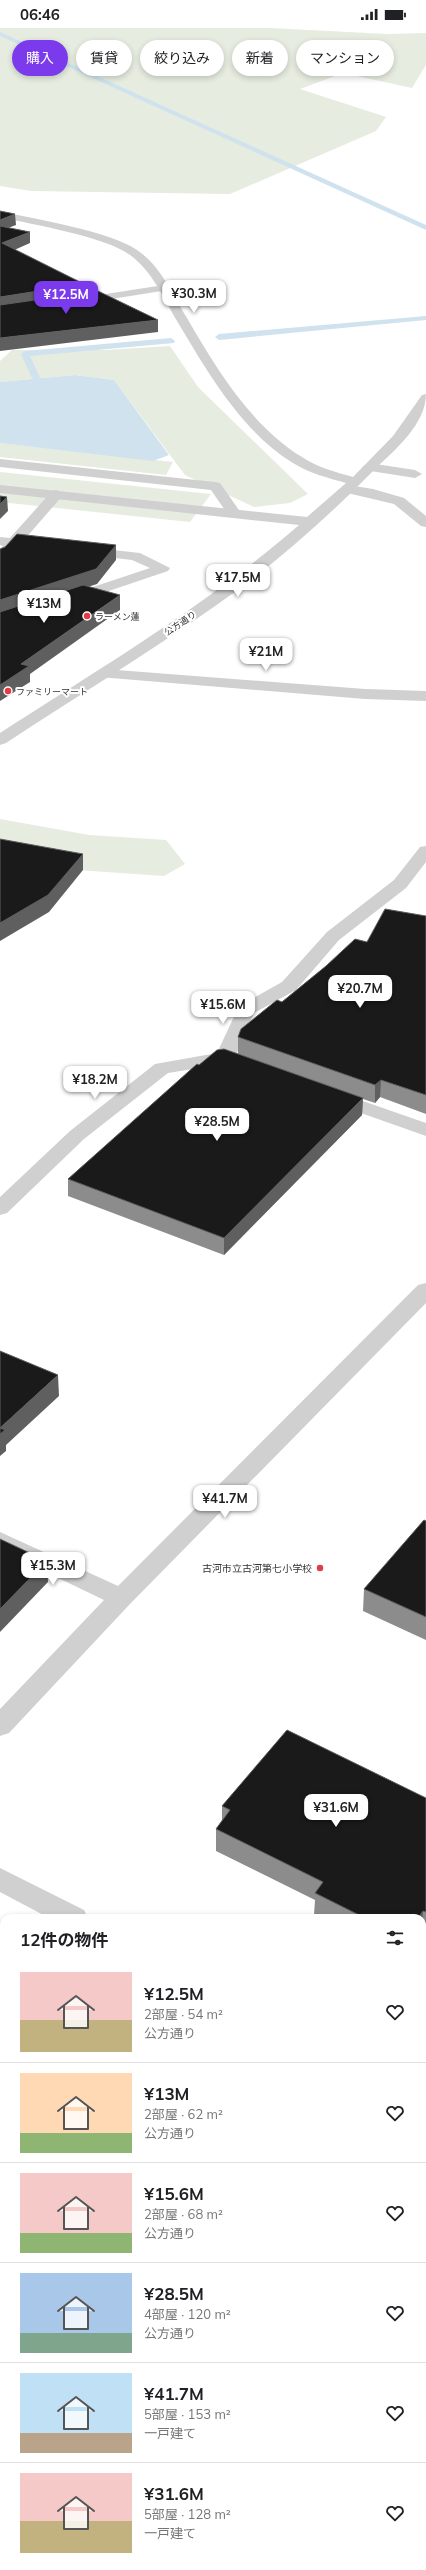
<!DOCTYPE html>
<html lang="ja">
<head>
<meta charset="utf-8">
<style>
  body { margin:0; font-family:Mulish,"Noto Sans JP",sans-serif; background:#f2f2f2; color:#202124; height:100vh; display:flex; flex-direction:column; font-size:15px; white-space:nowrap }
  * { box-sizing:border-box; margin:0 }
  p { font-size:13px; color:#757577 }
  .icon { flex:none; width:22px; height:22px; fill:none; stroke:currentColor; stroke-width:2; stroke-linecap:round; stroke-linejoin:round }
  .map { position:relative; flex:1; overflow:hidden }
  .panel { position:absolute; left:0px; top:1886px; width:426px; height:656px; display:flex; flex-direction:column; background:#fff; border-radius:12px 12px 0 0; box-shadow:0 2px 6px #0003 }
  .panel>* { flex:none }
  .banner { position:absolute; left:12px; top:12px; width:402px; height:36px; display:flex; gap:8px }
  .price { position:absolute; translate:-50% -34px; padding:0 9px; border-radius:8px; background:#fff; color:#222; font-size:13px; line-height:26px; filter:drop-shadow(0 1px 2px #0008) }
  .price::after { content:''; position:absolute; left:50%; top:24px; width:12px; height:9px; margin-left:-6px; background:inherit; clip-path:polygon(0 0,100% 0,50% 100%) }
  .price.selected { background:#7c3aed; color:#fff }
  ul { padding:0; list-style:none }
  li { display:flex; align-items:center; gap:12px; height:100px; padding:0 20px }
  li+li { border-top:1px solid #e0e0e0 }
  li span { display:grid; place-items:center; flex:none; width:112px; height:80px; border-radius:0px; color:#555 }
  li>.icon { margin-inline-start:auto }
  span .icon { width:48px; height:48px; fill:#fffc; stroke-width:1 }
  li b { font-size:17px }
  h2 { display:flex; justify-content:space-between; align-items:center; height:48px; padding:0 20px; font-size:17px }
  .pill { padding:0 14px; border-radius:18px; background:#fff; box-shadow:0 2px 6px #0003; font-size:14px; line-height:36px }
  .pill.selected { background:#7c3aed; color:#fff }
  .status { display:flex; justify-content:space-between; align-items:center; height:28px; padding:0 20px; background:#fff; direction:ltr }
  .status svg { height:11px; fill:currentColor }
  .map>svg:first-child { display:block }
</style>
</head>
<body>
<div class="status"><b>06:46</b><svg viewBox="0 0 49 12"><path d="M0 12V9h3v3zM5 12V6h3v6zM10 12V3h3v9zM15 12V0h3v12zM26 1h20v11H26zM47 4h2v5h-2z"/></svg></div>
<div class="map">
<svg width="426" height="2542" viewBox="0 0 426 2542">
  <rect width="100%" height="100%" fill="#fff"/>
  <g fill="#e6ecdf">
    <path d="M 0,0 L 270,0 L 387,6 L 426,5 L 426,37 L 412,60 L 343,45 L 300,61 L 386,89 L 376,103 L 230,166 L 31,163 L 0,158 Z"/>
    <path d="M 170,318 L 198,359 L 308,466 L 290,475 L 254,479 L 185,447 L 114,352 L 75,347 L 0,354 L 0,333 L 12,322 L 106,322 Z"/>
    <path d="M 0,415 L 173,434 L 166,447 L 0,429 Z"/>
    <path d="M 0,444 L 211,466 L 190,494 L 0,474 Z"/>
    <path d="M 0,791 L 89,807 L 166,812 L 185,836 L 164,848 L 77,842 L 0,827 Z"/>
    <path d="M 426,2434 L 426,2488 L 422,2485 L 422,2444 Z"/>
  </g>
  <path fill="#cfe2ee" d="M 75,347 L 114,352 L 169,427 L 153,433 L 0,415 L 0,354 Z"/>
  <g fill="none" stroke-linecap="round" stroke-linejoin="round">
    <g fill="#cfe2ee" fill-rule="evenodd">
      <path d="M 0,4 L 426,197 L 426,202 L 0,8 Z"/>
      <path d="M 426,288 L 426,292 L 219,312 L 215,309 L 219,306 Z"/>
      <path d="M 171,310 L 175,313 L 174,315 L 30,328 L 40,350 L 36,353 L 32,350 L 21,326 L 25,323 Z"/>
    </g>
    <g fill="#d0d0d0" fill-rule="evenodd">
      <path d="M 164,257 L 168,258 L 168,262 L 80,276 L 74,273 L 80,270 Z"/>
      <path d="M 0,431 L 215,454 L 220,455 L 241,485 L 234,489 L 229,488 L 211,462 L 0,439 Z"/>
      <path d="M 369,435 L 415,442 L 422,446 L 415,450 L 364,442 L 362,439 Z"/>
      <path d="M 348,457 L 373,461 L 404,470 L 426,488 L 426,499 L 421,498 L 394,476 L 343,464 L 341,461 L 343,458 Z"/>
      <path d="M 57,462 L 64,466 L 24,512 L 45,515 L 47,518 L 45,521 L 17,519 L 5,533 L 0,534 L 0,521 L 3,518 L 0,517 L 0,509 L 10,510 L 52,463 Z"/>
      <path d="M 86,519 L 140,525 L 170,540 L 168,543 L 76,574 L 66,574 L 64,571 L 66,568 L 150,540 L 132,532 L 81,526 L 79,523 L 81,520 Z"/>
      <path d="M 104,641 L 365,661 L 426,663 L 426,673 L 365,671 L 99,649 L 96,646 Z"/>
      <path d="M 426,818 L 426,834 L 406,860 L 339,912 L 296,962 L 254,985 L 236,1027 L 252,1033 L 255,1037 L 252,1041 L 245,1043 L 224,1036 L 168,1045 L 84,1111 L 7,1185 L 0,1187 L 0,1169 L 70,1103 L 155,1036 L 217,1025 L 239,978 L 282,954 L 327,904 L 394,852 L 420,819 Z"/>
      <path d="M 334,1063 L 426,1095 L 426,1108 L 327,1073 L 324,1069 L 327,1065 Z"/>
      <path d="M 426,1255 L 426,1275 L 130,1576 L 9,1705 L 0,1708 L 0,1681 L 104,1572 L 0,1522 L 0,1504 L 118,1558 L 418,1257 Z"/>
      <path d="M 0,1840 L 84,1882 L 88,1890 L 49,1890 L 0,1864 Z"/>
      <path d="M 422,2061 L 426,2062 L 426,2089 L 422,2088 Z"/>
      <path d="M 43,2538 L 80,2538 L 78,2542 L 41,2542 Z"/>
    </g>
    <path fill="#d0d0d0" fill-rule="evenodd" d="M 0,183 C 37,192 107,202 137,222 C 161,238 172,266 187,290 C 216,340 251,398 302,429 C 317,439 335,444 353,449 L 393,408 L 422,367 L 426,366 C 426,396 395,422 375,441 C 327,490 274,537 218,576 C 148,625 76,669 6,715 L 0,717 L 0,705 C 102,639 207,577 299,497 L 0,465 L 0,457 L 307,489 L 346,455 C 328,450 309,445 293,435 C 241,403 207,343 177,293 C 163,269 152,243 130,227 C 104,208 34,197 0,189 Z"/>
  </g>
  <g fill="#8c8c8c">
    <path d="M 426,888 L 426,1086 L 380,1069 L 375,1075 L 363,1071 L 362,1087 L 224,1227 L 68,1168 L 68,1151 L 199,1037 L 238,1026 L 238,1009 L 326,938 L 367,914 Z"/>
    <path d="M 426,1493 L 426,1612 L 363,1583 L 364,1561 Z"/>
    <path d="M 426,1770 L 426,1907 L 422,1905 L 422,1890 L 320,1890 L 314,1887 L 315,1872 L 216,1823 L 216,1801 L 222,1792 L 222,1778 Z"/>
    <path d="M 426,2081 L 426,2380 L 422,2378 L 422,2087 Z"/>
  </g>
  <g fill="#5f5f5f">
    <path d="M 15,186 L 16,197 L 0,203 L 0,192 Z"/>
    <path d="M 30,204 L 30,215 L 3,227 L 2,215 Z"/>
    <path d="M 84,256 L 85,268 L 0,280 L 0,269 Z"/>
    <path d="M 158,292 L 158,304 L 0,323 L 0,310 Z"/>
    <path d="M 7,469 L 8,483 L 0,491 L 0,476 Z"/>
    <path d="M 116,517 L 116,532 L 97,556 L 0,587 L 0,572 Z"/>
    <path d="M 120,567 L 120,582 L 30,646 L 30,654 L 0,673 L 0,657 L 21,636 Z"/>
    <path d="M 83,826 L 83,842 L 49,884 L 0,913 L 0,895 Z"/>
    <path d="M 381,1052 L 380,1069 L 375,1075 L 375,1057 Z"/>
    <path d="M 363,1070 L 362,1087 L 224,1227 L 224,1210 Z"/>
    <path d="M 58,1347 L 59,1368 L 6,1417 L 6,1423 L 0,1428 L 0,1400 Z"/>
    <path d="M 47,1533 L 48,1554 L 0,1604 L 0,1581 Z"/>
    <path d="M 423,1883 L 422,1896 L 422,1890 L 418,1890 Z"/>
    <path d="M 4,2373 L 4,2393 L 0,2399 L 0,2378 Z"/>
  </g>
  <g fill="#1a1a1a" stroke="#5f5f5f">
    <path d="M 0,183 L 15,186 L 0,192 Z"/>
    <path d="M 0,198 L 30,204 L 2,215 L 84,256 L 0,269 Z"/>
    <path d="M 98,263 L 158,292 L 0,310 L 0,277 Z"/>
    <path d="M 0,468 L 7,469 L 0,476 Z"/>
    <path d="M 17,506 L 116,517 L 96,541 L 0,572 L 0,521 L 5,519 Z"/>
    <path d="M 83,557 L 120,567 L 21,636 L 29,638 L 0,657 L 0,584 Z"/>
    <path d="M 0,811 L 83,826 L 48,867 L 0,895 Z"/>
    <path d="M 385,881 L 426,888 L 426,1067 L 381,1052 L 375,1057 L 238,1009 L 241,1001 L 277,972 L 282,974 L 326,938 L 355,911 L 367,914 Z"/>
    <path d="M 224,1021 L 363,1070 L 224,1210 L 68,1151 L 197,1036 L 199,1037 L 217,1022 Z"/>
    <path d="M 0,1323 L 58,1347 L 0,1400 L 5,1402 L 0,1406 Z"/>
    <path d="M 424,1492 L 426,1493 L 426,1589 L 364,1561 Z"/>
    <path d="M 0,1511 L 47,1533 L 0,1581 Z"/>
    <path d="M 287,1702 L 426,1770 L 426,1884 L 423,1883 L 418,1890 L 365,1890 L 315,1865 L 323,1854 L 216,1801 L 230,1782 L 222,1778 Z"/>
    <path d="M 0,1898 L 4,1900 L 4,1908 L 3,1908 L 4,1909 L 4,2373 L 0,2378 Z"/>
    <path d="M 426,2081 L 426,2361 L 422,2359 L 422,2087 Z"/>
    <path d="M 161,2538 L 205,2538 L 211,2542 L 158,2542 Z"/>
  </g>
  <g fill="#e63946" stroke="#fff" stroke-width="1.5">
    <circle cx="87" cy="588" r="4"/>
    <circle cx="8" cy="663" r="4"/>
    <circle cx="320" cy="1540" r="4"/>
  </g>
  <g text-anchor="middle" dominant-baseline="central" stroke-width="4" stroke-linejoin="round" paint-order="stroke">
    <g font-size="9" fill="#333" stroke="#fff" text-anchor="start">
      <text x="95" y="588">ラーメン蓮</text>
      <text x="16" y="663">ファミリーマート</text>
    </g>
    <g font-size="9" fill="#333" stroke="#fff">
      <text transform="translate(180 595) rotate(-34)">公方通り</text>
    </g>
    <g font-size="10" fill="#333" stroke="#fff" text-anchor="end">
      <text x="312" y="1540">古河市立古河第七小学校</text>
    </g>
  </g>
</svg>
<b class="price" style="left:194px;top:286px">¥30.3M</b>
<b class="price selected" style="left:66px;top:287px">¥12.5M</b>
<b class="price" style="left:238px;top:570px">¥17.5M</b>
<b class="price" style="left:44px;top:596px">¥13M</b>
<b class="price" style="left:266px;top:644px">¥21M</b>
<b class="price" style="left:360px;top:981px">¥20.7M</b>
<b class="price" style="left:223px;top:997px">¥15.6M</b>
<b class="price" style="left:95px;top:1072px">¥18.2M</b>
<b class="price" style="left:217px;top:1114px">¥28.5M</b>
<b class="price" style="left:225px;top:1491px">¥41.7M</b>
<b class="price" style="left:53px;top:1558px">¥15.3M</b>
<b class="price" style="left:336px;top:1800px">¥31.6M</b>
<div class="banner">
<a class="pill selected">購入</a>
<a class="pill">賃貸</a>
<a class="pill">絞り込み</a>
<a class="pill">新着</a>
<a class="pill">マンション</a>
</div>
<section class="panel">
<h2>12件の物件<svg class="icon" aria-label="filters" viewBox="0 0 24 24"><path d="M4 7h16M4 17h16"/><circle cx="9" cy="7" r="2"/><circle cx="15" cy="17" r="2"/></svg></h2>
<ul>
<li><span style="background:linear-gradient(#f6c9c9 60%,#c2b280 0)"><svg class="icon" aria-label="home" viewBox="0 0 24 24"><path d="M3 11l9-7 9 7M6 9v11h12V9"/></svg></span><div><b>¥12.5M</b><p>2部屋 · 54 m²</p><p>公方通り</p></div><svg class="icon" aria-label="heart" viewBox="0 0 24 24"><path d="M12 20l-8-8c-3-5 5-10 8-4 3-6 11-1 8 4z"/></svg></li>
<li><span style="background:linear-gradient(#ffd9b3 75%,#8fb573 0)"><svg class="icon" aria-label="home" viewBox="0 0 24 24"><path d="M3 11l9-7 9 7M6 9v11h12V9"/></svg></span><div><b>¥13M</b><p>2部屋 · 62 m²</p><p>公方通り</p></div><svg class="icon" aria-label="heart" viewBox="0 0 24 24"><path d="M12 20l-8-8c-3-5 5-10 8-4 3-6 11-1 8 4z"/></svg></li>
<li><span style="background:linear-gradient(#f6c9c9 75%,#8fb573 0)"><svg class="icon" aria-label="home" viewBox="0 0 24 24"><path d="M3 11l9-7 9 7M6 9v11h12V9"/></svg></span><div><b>¥15.6M</b><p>2部屋 · 68 m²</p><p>公方通り</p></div><svg class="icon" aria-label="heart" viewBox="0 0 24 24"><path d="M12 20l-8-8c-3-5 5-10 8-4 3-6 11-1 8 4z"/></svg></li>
<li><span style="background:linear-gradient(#a9c7e8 75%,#7fa58c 0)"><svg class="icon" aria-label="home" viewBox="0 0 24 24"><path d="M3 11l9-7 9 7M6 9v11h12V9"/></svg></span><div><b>¥28.5M</b><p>4部屋 · 120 m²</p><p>公方通り</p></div><svg class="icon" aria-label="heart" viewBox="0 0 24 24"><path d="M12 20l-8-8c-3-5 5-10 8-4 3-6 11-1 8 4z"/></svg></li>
<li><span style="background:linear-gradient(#bfe0f5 75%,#b9a48a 0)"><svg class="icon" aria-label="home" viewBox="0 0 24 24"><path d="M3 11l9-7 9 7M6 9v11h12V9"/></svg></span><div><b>¥41.7M</b><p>5部屋 · 153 m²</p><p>一戸建て</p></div><svg class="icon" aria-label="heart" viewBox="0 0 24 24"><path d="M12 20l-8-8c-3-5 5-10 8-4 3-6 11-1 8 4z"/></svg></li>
<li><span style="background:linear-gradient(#f6c9c9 60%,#c2b280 0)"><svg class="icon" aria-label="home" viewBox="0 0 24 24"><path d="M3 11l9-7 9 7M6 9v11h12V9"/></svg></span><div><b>¥31.6M</b><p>5部屋 · 128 m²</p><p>一戸建て</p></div><svg class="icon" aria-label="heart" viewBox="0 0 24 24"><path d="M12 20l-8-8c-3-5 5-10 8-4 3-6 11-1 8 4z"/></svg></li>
</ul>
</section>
</div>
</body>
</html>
